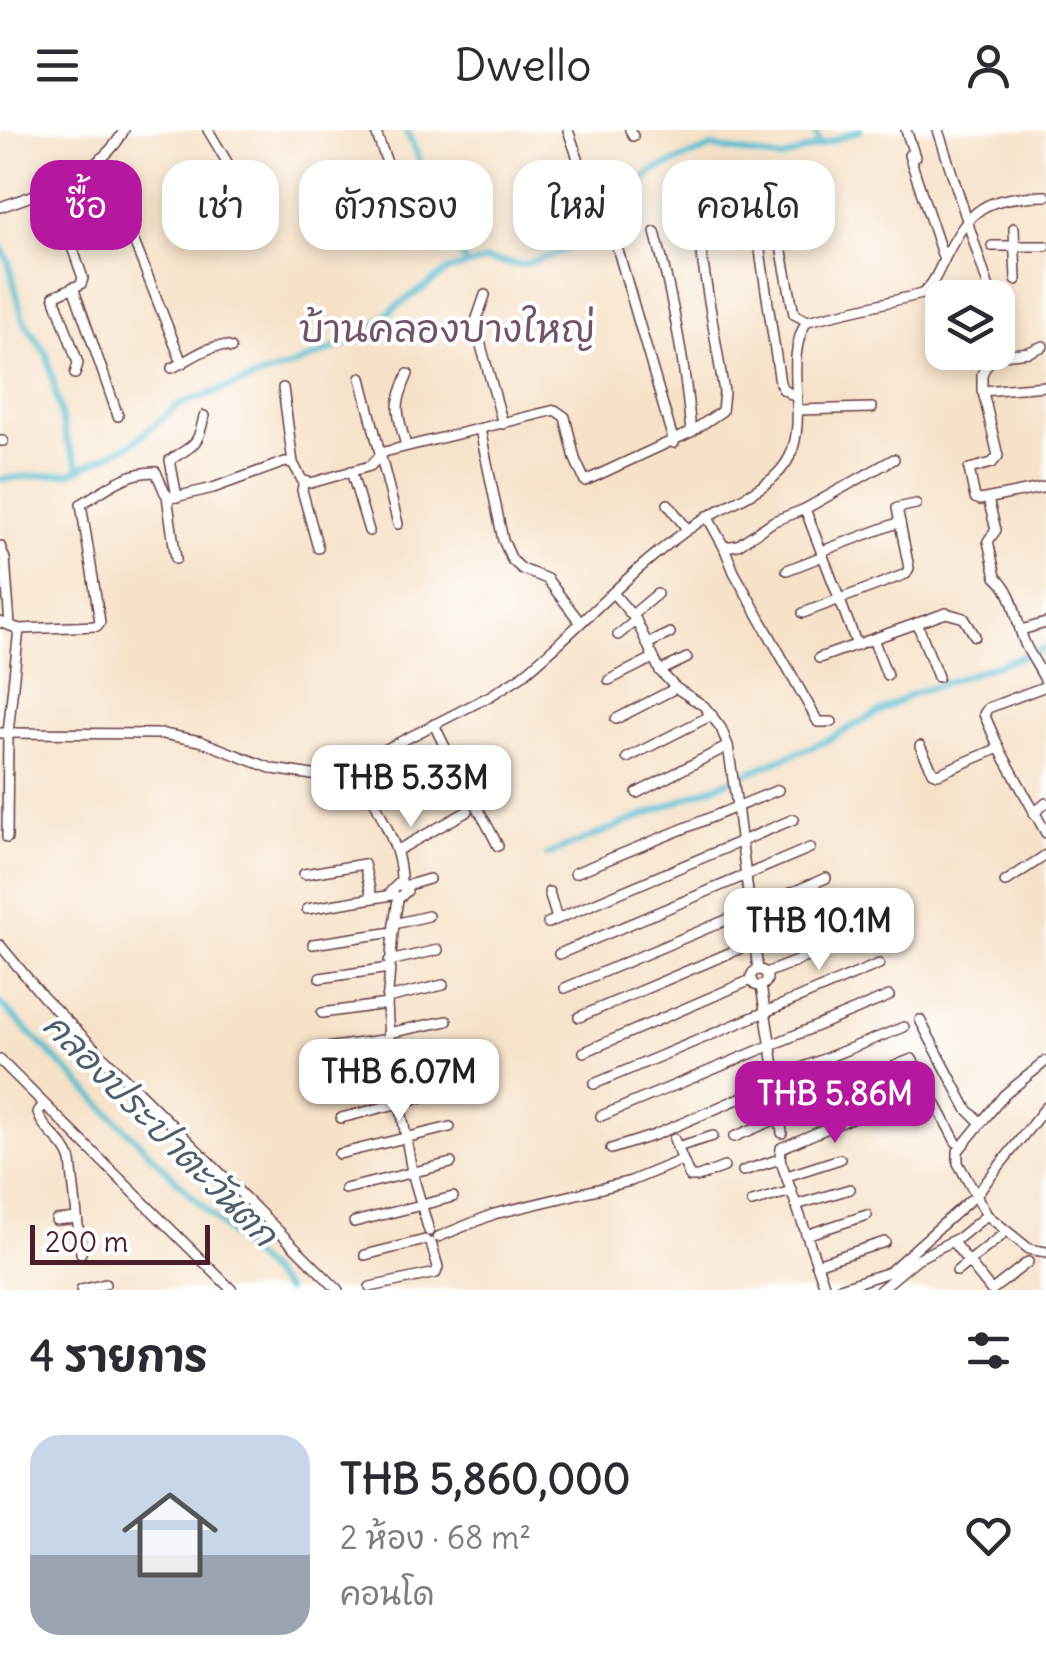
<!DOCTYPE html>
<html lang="th">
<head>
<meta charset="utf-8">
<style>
  body { margin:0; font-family:Delius,"Playpen Sans Thai",sans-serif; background:#f7f7f7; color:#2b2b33; height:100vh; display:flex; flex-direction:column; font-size:38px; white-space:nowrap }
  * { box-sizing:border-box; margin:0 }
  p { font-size:32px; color:#7c7c81 }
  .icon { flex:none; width:55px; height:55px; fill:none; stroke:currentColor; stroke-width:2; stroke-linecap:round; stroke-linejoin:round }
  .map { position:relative; height:1160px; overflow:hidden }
  .drawer { display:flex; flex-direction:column; background:#fff; flex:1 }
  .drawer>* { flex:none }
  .banner { position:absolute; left:30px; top:30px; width:988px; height:90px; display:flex; gap:20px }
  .controls { position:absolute; left:925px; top:150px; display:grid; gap:20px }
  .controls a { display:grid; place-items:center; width:90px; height:90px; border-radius:20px; background:#fff; box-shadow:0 5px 15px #0003; font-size:50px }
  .scale { position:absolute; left:30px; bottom:25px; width:180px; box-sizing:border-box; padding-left:10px; border:5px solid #4a1f2b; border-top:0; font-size:28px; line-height:35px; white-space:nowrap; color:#4a1f2b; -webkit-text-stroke:8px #fff; paint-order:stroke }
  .price { position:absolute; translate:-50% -85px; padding:0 22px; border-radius:20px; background:#fff; color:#222; font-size:32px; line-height:65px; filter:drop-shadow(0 2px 5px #0008) }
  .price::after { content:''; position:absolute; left:50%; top:60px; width:30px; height:22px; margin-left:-15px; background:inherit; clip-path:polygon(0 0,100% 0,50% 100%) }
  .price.current { background:#b5179e; color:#fff }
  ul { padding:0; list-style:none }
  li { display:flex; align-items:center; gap:30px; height:250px; padding:0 30px }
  li span { display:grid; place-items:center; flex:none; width:280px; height:200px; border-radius:30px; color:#555 }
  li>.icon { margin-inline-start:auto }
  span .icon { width:120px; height:120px; fill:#fffc; stroke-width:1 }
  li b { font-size:42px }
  h2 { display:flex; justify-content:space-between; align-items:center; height:120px; padding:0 30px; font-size:42px }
  .pill { padding:0 35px; border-radius:30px; background:#fff; box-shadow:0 5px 15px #0003; font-size:35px; line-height:90px }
  .pill.current { background:#b5179e; color:#fff }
  header { display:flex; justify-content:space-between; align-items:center; height:130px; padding:0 30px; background:#fff; font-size:45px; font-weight:600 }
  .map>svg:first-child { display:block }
</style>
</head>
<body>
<header><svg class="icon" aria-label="menu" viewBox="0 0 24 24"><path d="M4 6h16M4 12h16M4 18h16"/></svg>Dwello<svg class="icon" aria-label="person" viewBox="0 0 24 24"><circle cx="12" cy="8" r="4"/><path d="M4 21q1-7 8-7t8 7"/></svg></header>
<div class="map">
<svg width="1046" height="1160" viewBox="0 0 1046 1160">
  <rect width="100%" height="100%" fill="#fff"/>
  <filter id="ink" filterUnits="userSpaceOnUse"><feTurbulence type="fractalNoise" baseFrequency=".01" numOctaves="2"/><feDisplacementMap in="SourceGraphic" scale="20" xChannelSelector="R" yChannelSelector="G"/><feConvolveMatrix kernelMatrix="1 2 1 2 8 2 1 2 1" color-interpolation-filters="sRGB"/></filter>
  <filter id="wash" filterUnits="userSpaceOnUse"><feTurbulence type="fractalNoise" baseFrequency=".0048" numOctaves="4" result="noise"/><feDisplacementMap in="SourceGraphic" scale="40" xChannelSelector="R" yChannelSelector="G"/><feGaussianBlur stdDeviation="2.25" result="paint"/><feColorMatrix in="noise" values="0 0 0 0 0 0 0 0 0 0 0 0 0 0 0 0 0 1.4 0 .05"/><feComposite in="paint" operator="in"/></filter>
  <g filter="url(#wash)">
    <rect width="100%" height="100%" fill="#f6e2c9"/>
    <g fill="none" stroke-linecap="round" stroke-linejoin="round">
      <g stroke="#52bcce" stroke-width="6">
        <path d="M 406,0 L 465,133"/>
        <path d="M 814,0 L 820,16"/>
        <path d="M 0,114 L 9,133 L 23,189 L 47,225 L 67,312 L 81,339"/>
        <path d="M 0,349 L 71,343 L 131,314 L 180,274 L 300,233 L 361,207 L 397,176 L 449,140 L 487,130 L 521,135 L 559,123 L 592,106 L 651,42 L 712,17 L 781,29 L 861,0"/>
        <path d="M 547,725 L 826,611 L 912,564 L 1046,518"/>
        <path d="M 0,873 L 286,1160"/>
      </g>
    </g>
  </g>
  <g filter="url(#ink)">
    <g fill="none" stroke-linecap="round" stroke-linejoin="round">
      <g stroke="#643c43" stroke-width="12">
        <g id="minor">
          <path d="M 208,0 L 230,37 L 251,58"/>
          <path d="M 375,0 L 395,54"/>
          <path d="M 568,0 L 585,49"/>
          <path d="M 630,0 L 633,6"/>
          <path d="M 906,0 L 915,27"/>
          <path d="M 938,0 L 992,168"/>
          <path d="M 909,25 L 944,130"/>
          <path d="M 101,28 L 182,233 L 172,238"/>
          <path d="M 689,49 L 724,262 L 722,281 L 691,302"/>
          <path d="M 51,58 L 83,148 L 81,154 L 54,166 L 78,233 L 75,244"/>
          <path d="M 800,59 L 779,67 L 773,75 L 794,184 L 807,191"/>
          <path d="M 0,77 C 42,63 103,43 124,0"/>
          <path d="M 621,96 L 616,108 L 617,117 L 674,313"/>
          <path d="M 1014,98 L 1016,150"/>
          <path d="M 757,101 L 780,253 L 783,259 L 797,268"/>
          <path d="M 992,116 L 1046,116"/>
          <path d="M 73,157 L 118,286"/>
          <path d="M 485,165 L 475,194 L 503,294"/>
          <path d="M 994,222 L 982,244 L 982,258 L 998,326 L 992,333 L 969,339 L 975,368 L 980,370 L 1046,357"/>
          <path d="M 993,226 L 1029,222 L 1043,216"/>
          <path d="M 182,233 C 196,225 216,211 231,218"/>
          <path d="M 361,248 L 398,394"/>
          <path d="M 283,258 L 293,333"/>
          <path d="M 982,261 L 1046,256"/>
          <path d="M 797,280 L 872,278"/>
          <path d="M 480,299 L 503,410 L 512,430 L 522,439 L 547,449 L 580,492"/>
          <path d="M 0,311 L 3,311"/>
          <path d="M 406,316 C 397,280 393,279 408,244"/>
          <path d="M 351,341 L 369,401"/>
          <path d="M 304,352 L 302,360 L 318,418"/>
          <path d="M 167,366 L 176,429"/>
          <path d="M 177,367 L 170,330 C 195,314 198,316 204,286"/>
          <path d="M 988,369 L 996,400 L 988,411 L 996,447 C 1016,463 1015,493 1026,516 C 1032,528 1040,539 1046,552"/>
          <path d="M 668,374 L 687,399"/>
          <path d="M 805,379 L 894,329"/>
          <path d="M 707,386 L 724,417 L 738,415 L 774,391 L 805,379 L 857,515"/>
          <path d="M 0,416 L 5,429 L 10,495"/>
          <path d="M 724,417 L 734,442 L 818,592 L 832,592"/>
          <path d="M 822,421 L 900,392"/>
          <path d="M 787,440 L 823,426"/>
          <path d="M 613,463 L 636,490 L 660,541 L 676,558 L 704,576 L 721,598 L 728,616 L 737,676 L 758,840"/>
          <path d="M 803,483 L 906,444 L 909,438 L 897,378 L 916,374"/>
          <path d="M 632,485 L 657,464"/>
          <path d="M 0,492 L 19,499 L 97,496 L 100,492 L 81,374 C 105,360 127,341 156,342 L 165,363 L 171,368 L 213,358 L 285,332 L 293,333 L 302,350 L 311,353 L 370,336 L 384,322 L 555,280 L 565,287 L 575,329 L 585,351 L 691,302 C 685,234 673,168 655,102"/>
          <path d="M 917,493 L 938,547"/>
          <path d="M 1021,500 L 1046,493"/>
          <path d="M 618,505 L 636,490"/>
          <path d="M 873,509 L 887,545"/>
          <path d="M 647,514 L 670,503"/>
          <path d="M 819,528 L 946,483 L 964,488 L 975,506"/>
          <path d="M 660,541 L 687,528"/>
          <path d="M 609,550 L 653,528"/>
          <path d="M 1046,556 L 988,578 L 984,584 L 999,618 L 1046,703"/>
          <path d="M 616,589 L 676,558"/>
          <path d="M 434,594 C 453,637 477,674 498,716"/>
          <path d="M 0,603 L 163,604 L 200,611 L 273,639 L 319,646 L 353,636 L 490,566 L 520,547 C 581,498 633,435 699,392 C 727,373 775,359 790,326 C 809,284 782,230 807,191 L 922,164 C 933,155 937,144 943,132 C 970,77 984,67 1046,66"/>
          <path d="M 920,616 L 933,642 L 938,644 L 999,618"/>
          <path d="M 627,628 L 712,585"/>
          <path d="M 362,632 C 367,642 367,651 371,662 C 383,694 402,718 401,754"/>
          <path d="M 353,636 L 359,650 L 370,658"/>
          <path d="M 637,663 L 728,616"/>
          <path d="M 1034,683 L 1046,673"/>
          <path d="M 7,708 L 8,603 L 19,499"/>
          <path d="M 398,720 L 468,681"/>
          <path d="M 575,743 L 778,660"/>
          <path d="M 304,744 L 364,734 L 372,768"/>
          <path d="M 1005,752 L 1046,725"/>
          <path d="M 405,756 L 429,749"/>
          <path d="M 549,762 L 557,789"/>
          <path d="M 398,769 L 391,761 L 399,753 L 407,761 L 398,769 L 393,802 L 387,874 L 389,909 L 412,1042 L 429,1101"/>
          <path d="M 307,779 L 392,765"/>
          <path d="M 548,793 L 794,689"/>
          <path d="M 394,794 L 428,786"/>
          <path d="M 313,814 L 393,802"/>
          <path d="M 0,815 L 44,868 L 338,1160"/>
          <path d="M 559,824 L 810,718"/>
          <path d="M 389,831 L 438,820"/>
          <circle cx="759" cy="848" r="8"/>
          <path d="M 766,843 L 857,807"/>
          <path d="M 320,848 L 389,838"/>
          <path d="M 761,856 L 776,948 L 782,1003"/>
          <path d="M 565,858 L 826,748"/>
          <path d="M 387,868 L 443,855"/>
          <path d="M 322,883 L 387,874"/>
          <path d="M 579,887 L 840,776"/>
          <path d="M 920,890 L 967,979 L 980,992"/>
          <path d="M 388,903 L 447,891"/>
          <path d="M 326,918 L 389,909"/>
          <path d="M 584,922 L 751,850"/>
          <path d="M 0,930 L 232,1160"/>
          <path d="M 392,938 L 449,925"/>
          <path d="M 776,948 L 904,897"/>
          <path d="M 332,953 L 393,944"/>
          <path d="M 594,954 L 879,834"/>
          <path d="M 44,974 L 38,982 C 42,1001 65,1010 71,1031 L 81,1123"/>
          <path d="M 781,982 L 912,929 L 956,1012"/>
          <path d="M 601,986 L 889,866"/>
          <path d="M 341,988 L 447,961"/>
          <path d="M 734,1007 L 781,987"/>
          <path d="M 674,1009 L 690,1047 L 698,1047 L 724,1037"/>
          <path d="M 677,1017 L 713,1006"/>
          <path d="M 611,1019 L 655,1005 L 777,952"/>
          <path d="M 339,1024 L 450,997"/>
          <path d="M 780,1029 L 781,1018 L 863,983"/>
          <path d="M 743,1041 L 780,1029 L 826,1160"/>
          <path d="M 787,1046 L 840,1029"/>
          <path d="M 345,1059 L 451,1033"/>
          <path d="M 976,1065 L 1046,977"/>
          <path d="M 752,1072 L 792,1061"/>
          <path d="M 796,1075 L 850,1059"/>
          <path d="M 987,1085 L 1029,1119 L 1046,1122"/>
          <path d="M 56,1090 L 77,1088"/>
          <path d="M 354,1092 L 453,1067"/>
          <path d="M 806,1105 L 867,1085"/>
          <path d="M 438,1107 L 494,1084 L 631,1051 L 682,1030"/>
          <path d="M 952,1111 L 991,1160"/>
          <path d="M 365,1125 L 425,1110"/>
          <path d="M 816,1134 L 885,1112"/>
          <path d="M 957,1141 L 1001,1106"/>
          <path d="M 370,1157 L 436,1143 L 438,1137 L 431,1113"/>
          <path d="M 81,1160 L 105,1154"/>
          <path d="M 834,1160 L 889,1142 L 970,1070"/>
          <path d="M 880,1160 L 917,1129 L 960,1107 L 987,1085 L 958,1033 L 958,1021 L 1004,965 L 1046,931"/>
          <path d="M 992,1160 L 1028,1132"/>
        </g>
      </g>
      <use href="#minor" stroke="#fff" stroke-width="9"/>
    </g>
  </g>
  <g text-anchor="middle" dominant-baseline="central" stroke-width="8" stroke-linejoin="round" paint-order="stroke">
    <g font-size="35" font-style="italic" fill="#4d5e6c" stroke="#fff">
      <text transform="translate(161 999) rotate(45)">คลองประปาตะวันตก</text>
    </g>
    <g font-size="38" fill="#73536a" stroke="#fff">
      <text x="447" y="198">บ้านคลองบางใหญ่</text>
    </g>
  </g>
</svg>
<div class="controls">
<a><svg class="icon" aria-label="layers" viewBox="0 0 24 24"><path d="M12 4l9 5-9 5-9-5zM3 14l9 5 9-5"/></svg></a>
</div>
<div class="scale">200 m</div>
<b class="price" style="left:411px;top:700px">THB 5.33M</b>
<b class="price" style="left:819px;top:843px">THB 10.1M</b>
<b class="price" style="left:399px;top:994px">THB 6.07M</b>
<b class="price current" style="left:835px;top:1016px">THB 5.86M</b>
<div class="banner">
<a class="pill current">ซื้อ</a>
<a class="pill">เช่า</a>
<a class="pill">ตัวกรอง</a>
<a class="pill">ใหม่</a>
<a class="pill">คอนโด</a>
</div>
</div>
<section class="drawer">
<h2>4 รายการ<svg class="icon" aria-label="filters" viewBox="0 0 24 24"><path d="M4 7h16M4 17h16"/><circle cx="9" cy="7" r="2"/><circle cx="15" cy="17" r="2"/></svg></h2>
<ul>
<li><span style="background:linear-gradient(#c9d6e8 60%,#9aa5b1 0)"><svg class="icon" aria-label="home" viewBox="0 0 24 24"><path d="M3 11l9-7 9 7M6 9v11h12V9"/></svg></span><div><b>THB 5,860,000</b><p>2 ห้อง · 68 m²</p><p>คอนโด</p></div><svg class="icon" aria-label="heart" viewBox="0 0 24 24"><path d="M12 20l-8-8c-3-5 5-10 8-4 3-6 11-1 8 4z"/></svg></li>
</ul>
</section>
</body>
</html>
